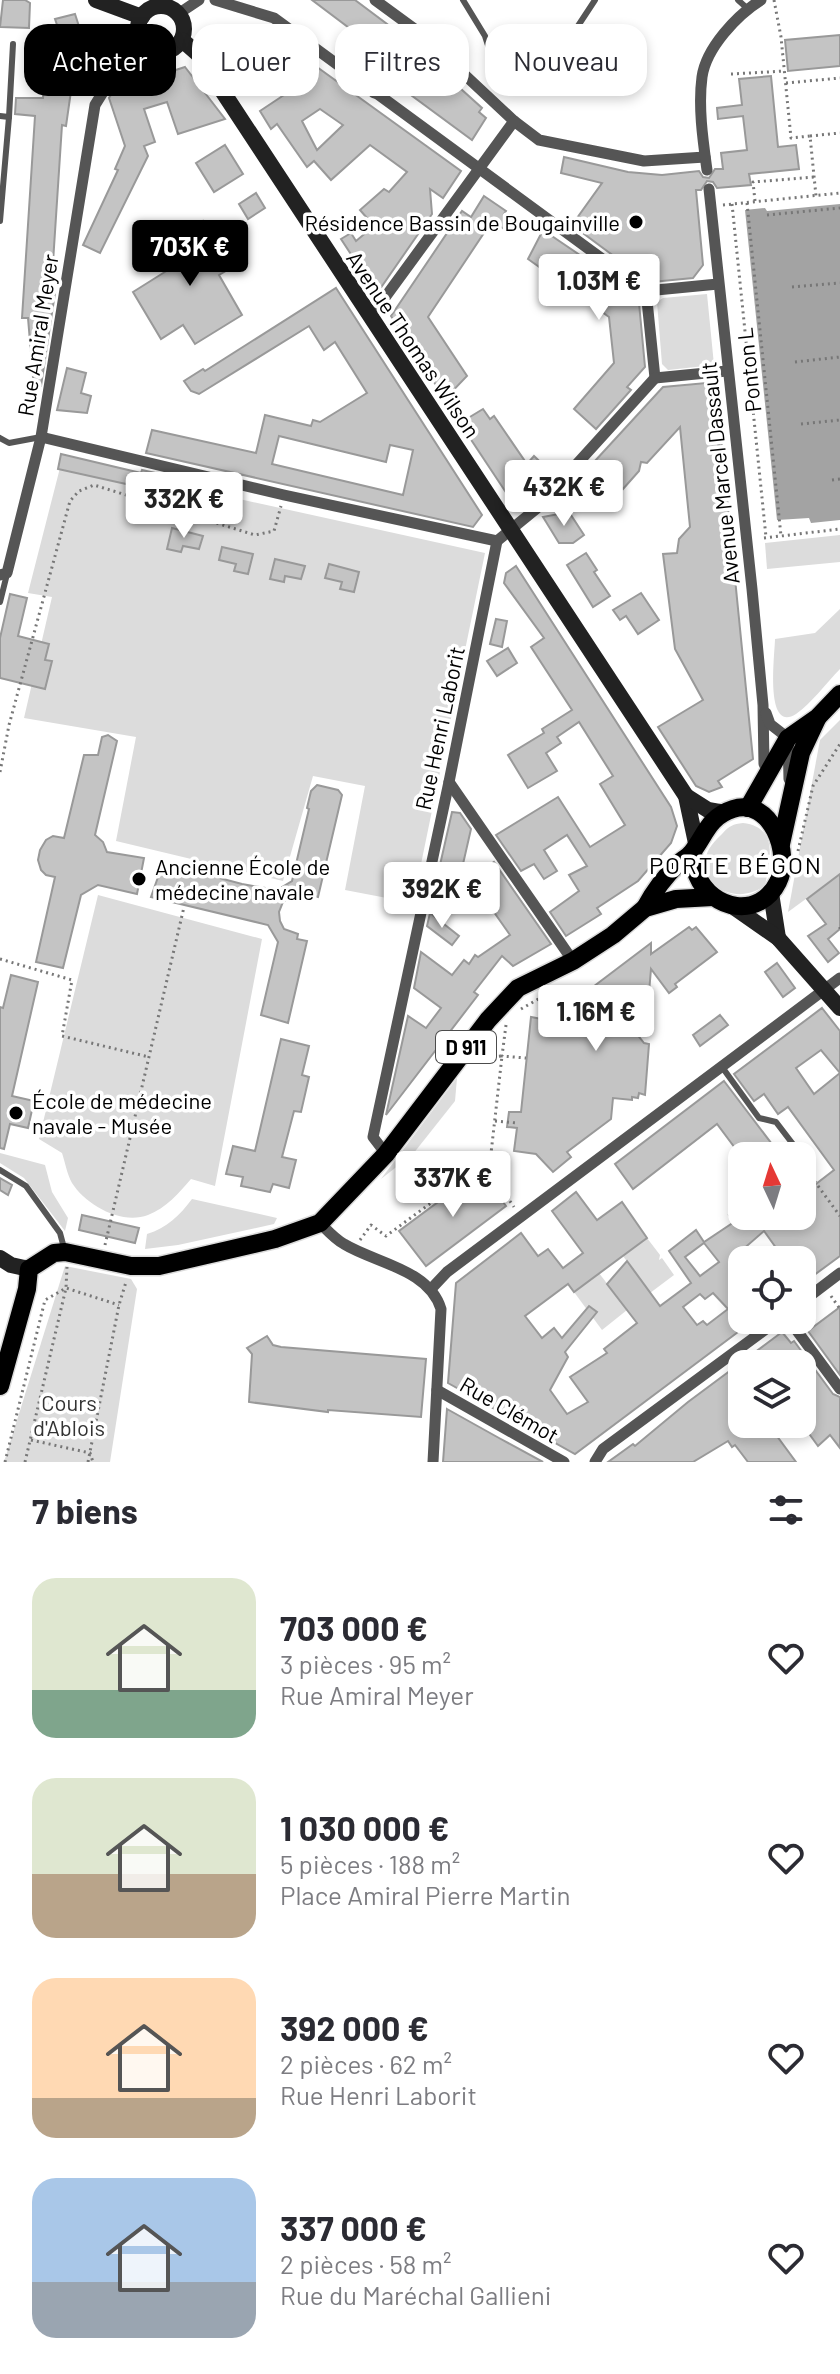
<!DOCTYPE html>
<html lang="fr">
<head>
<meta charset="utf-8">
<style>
  body { margin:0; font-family:Barlow,sans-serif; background:#f2f2f3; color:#2b2b33; height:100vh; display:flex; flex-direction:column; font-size:30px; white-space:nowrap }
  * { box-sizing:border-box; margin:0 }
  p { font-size:26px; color:#7c7c81 }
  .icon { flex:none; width:44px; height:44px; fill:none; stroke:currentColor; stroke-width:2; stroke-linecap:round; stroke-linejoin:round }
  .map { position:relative; height:1462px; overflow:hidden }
  .details { display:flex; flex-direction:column; background:#fff; flex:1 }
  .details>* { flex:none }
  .banner { position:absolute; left:24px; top:24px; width:792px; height:72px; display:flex; gap:16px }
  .needle { width:52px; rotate:356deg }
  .controls { position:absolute; left:728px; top:1142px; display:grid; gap:16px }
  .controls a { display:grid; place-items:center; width:88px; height:88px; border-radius:16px; background:#fff; box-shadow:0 4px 12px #0003; font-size:40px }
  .price { position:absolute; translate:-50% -68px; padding:0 18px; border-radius:8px; background:#fff; color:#222; font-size:26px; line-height:52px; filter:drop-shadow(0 2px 4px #0008) }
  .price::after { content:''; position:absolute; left:50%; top:48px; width:24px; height:18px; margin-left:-12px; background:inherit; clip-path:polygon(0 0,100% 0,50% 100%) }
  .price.current { background:#000; color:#fff }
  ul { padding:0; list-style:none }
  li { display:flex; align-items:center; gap:24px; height:200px; padding:0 32px }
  li span { display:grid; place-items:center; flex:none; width:224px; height:160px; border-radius:24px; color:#555 }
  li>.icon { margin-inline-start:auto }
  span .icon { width:96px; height:96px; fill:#fffc; stroke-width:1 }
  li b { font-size:34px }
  h2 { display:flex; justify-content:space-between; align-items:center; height:96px; padding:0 32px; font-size:34px }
  .tag { padding:0 28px; border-radius:24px; background:#fff; box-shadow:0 4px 12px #0003; font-size:28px; line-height:72px }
  .tag.current { background:#000; color:#fff }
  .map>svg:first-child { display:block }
</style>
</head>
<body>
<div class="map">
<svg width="840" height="1462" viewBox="0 0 840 1462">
  <rect width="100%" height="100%" fill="#fff"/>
  <g fill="#dcdcdc">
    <path d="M 707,294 L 714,365 L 668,370 L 662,364 L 657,302 L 663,298 Z"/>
    <path d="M 62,460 L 485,553 L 413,903 L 345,890 L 365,786 L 313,776 L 283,881 L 116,841 L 136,737 L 24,718 L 52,597 L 28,593 Z"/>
    <path d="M 840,535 L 840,562 L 767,569 L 765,543 Z"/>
    <path d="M 840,609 L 840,669 C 826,683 812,703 796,714 C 764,734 775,653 775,639 L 815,633 Z"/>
    <path d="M 840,720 L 840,874 L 788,912 L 820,740 Z"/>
    <path d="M 743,823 C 779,827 770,860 765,886 C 745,898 732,896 711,885 C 703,860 702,853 722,834 C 729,826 733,824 743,823 Z"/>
    <path d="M 98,895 L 262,939 L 215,1186 L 191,1179 C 179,1193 166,1208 148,1215 C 121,1225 86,1205 72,1183 C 67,1174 65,1162 62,1153 L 39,1139 Z"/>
    <path d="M 457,1078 L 455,1101 L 413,1154 L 381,1179 Z"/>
    <path d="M 0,1153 L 45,1165 L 52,1192 L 68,1218 L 65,1231 L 24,1178 L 0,1163 Z"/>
    <path d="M 192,1199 L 277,1218 L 274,1224 L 178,1245 L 145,1249 L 147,1234 C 167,1228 180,1215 192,1199 Z"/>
    <path d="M 647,1238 L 660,1255 L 659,1260 L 662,1258 L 674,1275 L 650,1293 L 623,1256 Z"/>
    <path d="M 65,1266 L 131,1279 L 137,1289 L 110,1462 L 4,1462 Z"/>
    <path d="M 599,1273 L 627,1310 L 602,1330 L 574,1292 Z"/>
  </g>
  <path fill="#a3a3a3" d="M 840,204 L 840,520 L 811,523 L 809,518 L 777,520 L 745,210 L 765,208 L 767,211 Z"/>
  <g fill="#c4c4c4" stroke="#999" stroke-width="2" fill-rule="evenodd">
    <path d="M 3,0 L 25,0 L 30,3 L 29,28 L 0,27 Z"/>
    <path d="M 312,0 L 355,0 L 395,30 L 376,55 L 366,47 L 369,43 Z"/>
    <path d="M 75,14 L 97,82 L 71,91 L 66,126 L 62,125 L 51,293 L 55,293 L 41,386 L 34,389 L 28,318 L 22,318 L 35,116 L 15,114 L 16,98 L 43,98 L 46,56 L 68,57 L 55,19 Z"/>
    <path d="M 270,26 L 302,49 L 299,54 L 461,171 L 443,198 L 430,189 L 432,214 L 380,289 L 375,291 L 341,239 L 351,233 L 356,241 L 374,226 L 360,210 L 384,189 L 389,192 L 407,172 L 370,145 L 331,180 L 314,161 L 307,167 L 277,124 L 271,129 L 260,111 L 293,89 L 248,56 ZM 320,109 L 343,125 L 317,150 L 302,121 Z"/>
    <path d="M 840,35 L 840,66 L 788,71 L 785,40 Z"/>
    <path d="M 420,52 L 482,108 L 479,112 L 486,118 L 472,140 L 396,84 Z"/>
    <path d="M 185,67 L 225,119 L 178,134 L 167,102 L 144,109 L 155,142 L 144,146 L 148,156 L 100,253 L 83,245 L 118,170 L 115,169 L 125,146 L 109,98 L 114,90 Z"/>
    <path d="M 771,76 L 778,147 L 796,145 L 799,169 L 749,174 L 751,185 L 717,188 L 713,182 L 707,181 L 701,190 L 696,190 L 703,265 L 693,278 L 652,282 L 635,270 L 634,271 L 572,225 L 602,183 L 561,173 L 564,157 L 628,172 L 662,175 L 699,171 L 703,177 L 709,178 L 715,169 L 723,169 L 721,153 L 747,150 L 743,116 L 718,119 L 717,108 L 742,105 L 739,79 Z"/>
    <path d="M 225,145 L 243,174 L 214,192 L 196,163 Z"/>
    <path d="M 256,193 L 265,208 L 248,219 L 239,204 Z"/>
    <path d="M 484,196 L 506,211 L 504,214 L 515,221 L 507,231 L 492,221 L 428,317 L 467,376 L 445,399 L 391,316 L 462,211 L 471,217 Z"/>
    <path d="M 203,221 L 231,268 L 219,275 L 242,315 L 195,344 L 183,325 L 161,339 L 133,292 L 168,270 L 157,249 Z"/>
    <path d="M 543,230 L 624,285 L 619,290 L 639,303 L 645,367 L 627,387 L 631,390 L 596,429 L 574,409 L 614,363 L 609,317 L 528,259 Z"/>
    <path d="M 336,288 L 482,515 L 473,527 L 146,453 L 152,430 L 256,453 L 265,415 L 311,426 L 313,420 L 320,422 L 367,393 L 335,342 L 324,350 L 309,326 L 199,394 L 191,391 L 184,381 L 203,369 L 205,371 ZM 279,436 L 386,462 L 390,445 L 413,450 L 403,495 L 272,464 Z"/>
    <path d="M 67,368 L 86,373 L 81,393 L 91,396 L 87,413 L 57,410 Z"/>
    <path d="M 706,383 L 707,389 L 716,388 L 753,759 L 718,781 L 722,787 L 709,792 L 696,786 L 658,727 L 703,700 L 675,649 L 663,554 L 677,553 L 679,539 L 690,527 L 680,427 L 647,463 L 641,462 L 639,471 L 623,489 L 594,462 L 663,387 Z"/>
    <path d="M 483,409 L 490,419 L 494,416 L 527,464 L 534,456 L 554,475 L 537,494 L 510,491 L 507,494 L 460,423 Z"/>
    <path d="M 61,454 L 141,473 L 142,470 L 216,487 L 213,497 L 186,491 L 185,497 L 58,469 Z"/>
    <path d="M 569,512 L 584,535 L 573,543 L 559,543 L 543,517 Z"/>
    <path d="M 172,528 L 203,536 L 199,549 L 183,546 L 181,552 L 167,549 Z"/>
    <path d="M 222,547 L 253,554 L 248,574 L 234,571 L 236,564 L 219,560 Z"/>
    <path d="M 586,553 L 597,570 L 594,572 L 610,596 L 593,607 L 567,565 Z"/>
    <path d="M 275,559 L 305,566 L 301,579 L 285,576 L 284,582 L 270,579 Z"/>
    <path d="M 329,564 L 359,572 L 354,592 L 340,589 L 342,582 L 325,578 Z"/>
    <path d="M 516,566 L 671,807 L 677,826 L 671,843 L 638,881 L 597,908 L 601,914 L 566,936 L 550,912 L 579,891 L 569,875 L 587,866 L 567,835 L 544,850 L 557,871 L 544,879 L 534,864 L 521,871 L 496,835 L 558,797 L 590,847 L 625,825 L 600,784 L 613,776 L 579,722 L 557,737 L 561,743 L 546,753 L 557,771 L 528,788 L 508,755 L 544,733 L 542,729 L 572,710 L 531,647 L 544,638 L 504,583 L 506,573 Z"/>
    <path d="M 641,593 L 659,620 L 638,634 L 626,616 L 620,620 L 613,610 Z"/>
    <path d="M 10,594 L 27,598 L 18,636 L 49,644 L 45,660 L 52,661 L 45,689 L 0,678 L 0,638 Z"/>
    <path d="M 496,619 L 507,621 L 502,647 L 490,644 Z"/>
    <path d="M 508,648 L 517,663 L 497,676 L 487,661 Z"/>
    <path d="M 108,735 L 117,741 L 95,835 L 103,842 L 107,852 L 144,858 L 137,894 L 98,885 L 81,895 L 63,968 L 36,962 L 55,877 L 46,875 L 41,870 L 38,860 L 40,850 L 46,840 L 53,836 L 64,838 L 84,755 L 98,755 L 102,737 Z"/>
    <path d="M 317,785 L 338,790 L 342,795 L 318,897 L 307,894 L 306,898 L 291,897 L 283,902 L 279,912 L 280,921 L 284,929 L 298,934 L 297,939 L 307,941 L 288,1023 L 261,1015 L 278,942 L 268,925 L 151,897 L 163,863 L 242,884 L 277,890 L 292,881 L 309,809 L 307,808 L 311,791 Z"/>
    <path d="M 452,812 L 460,813 L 471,829 L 458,886 L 453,890 L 435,887 Z"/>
    <path d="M 494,862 L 551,944 L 513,966 L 502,956 L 474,992 L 478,995 L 386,1115 L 408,1016 L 426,1028 L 441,1008 L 414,988 L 421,952 L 452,975 L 464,960 L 469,964 L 475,955 L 478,957 L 510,935 L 484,898 L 479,902 L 465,882 Z"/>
    <path d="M 840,874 L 840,929 L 828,939 L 839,953 L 828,962 L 808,936 L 826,924 L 807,899 Z"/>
    <path d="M 430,913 L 459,936 L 452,945 L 427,926 Z"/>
    <path d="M 689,927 L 692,930 L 696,927 L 717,952 L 675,984 L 677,987 L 669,993 L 651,969 L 647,1016 L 633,1029 L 644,1043 L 649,1044 L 645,1095 L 639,1093 L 638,1098 L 632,1097 L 632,1100 L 613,1098 L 611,1119 L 567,1152 L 571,1157 L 553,1172 L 536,1154 L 514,1151 L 517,1128 L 507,1127 L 509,1112 L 521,1112 L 531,1017 L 579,1026 L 581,996 L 651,943 L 651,954 Z"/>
    <path d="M 777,963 L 795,988 L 783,997 L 765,972 Z"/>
    <path d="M 11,975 L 38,982 L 12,1096 L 34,1101 L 28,1128 L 10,1124 L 4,1149 L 0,1148 L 0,1007 L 3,1008 Z"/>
    <path d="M 822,1008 L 840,1031 L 840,1073 L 821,1050 L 796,1068 L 814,1094 L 840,1073 L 840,1256 L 802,1284 L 802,1260 L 769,1260 L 779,1252 L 764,1231 L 741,1251 L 749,1260 L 742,1260 L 742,1320 L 754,1320 L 575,1454 L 448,1383 L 456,1283 L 521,1233 L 538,1256 L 548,1249 L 563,1268 L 583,1253 L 552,1211 L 576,1192 L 597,1220 L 622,1202 L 647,1238 L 574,1292 L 568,1284 L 525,1316 L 542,1338 L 554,1328 L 562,1338 L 589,1306 L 597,1312 L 565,1352 L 568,1357 L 550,1390 L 567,1414 L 588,1402 L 570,1377 L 607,1353 L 604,1349 L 637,1323 L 607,1284 L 627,1261 L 660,1306 L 691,1283 L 669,1251 L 696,1230 L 704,1242 L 734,1222 L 729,1215 L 742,1206 L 742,1216 L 802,1216 L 802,1172 L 812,1187 L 834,1170 L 788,1107 L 778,1114 L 764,1094 L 754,1101 L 734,1074 ZM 704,1243 L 719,1262 L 700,1276 L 685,1257 ZM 713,1293 L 728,1309 L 707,1325 L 703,1321 L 697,1325 L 683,1307 L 700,1294 L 705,1299 Z"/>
    <path d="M 720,1015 L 728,1025 L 700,1046 L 693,1035 Z"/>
    <path d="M 281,1039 L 309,1046 L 302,1075 L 309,1077 L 301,1112 L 294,1111 L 282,1157 L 296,1160 L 289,1188 L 273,1184 L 270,1192 L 241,1186 L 243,1177 L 226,1174 L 233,1146 L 255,1151 Z"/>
    <path d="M 724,1081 L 781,1156 L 741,1156 L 717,1124 L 633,1189 L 615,1164 Z"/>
    <path d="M 480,1171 L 506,1206 L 426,1266 L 399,1231 Z"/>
    <path d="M 0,1178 L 12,1185 L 8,1195 L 0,1190 Z"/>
    <path d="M 82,1215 L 139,1228 L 135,1243 L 79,1230 Z"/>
    <path d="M 840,1307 L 840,1375 L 808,1331 Z"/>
    <path d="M 782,1332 L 791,1343 L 794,1341 L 833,1394 L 840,1397 L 840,1448 L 830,1435 L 818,1446 L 802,1424 L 802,1364 L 742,1364 L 742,1424 L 786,1424 L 774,1432 L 796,1462 L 748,1462 L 735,1445 L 732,1447 L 728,1441 L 693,1462 L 608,1462 L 633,1444 L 635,1446 L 688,1402 Z"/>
    <path d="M 267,1336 L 273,1345 L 281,1347 L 426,1359 L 421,1417 L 328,1410 L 328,1412 L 249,1402 L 252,1354 L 247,1348 Z"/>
    <path d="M 447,1409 L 499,1438 L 543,1462 L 443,1462 Z"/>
  </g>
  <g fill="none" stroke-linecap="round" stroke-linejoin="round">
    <g stroke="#dbdbdb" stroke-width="21">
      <g id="primary">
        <path d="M 748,808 L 788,738 L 818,717 L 840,694"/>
        <path d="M 781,844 L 801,753 L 817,719"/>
        <path d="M 645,908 C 654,891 664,877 678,864 C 682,860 688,857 692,852 C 705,836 708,817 733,809 C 771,797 792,854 778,882 C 760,919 712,911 697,875 C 694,868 694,859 693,851"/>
        <path d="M 0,1386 L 27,1289 L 29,1269 L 54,1253 L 65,1252 L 131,1266 L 159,1266 L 275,1239 L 320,1223 L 386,1154 L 488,1020 L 518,988 L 573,961 L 613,935 L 645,908 L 676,899 L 713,897"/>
      </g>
    </g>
    <g stroke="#777" stroke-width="3" stroke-dasharray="2 4" stroke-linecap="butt">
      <path d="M 774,0 L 781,37 L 791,138 L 810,136 L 816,196"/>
      <path d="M 731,74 L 785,71"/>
      <path d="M 786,83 L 840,78"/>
      <path d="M 810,136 L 840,133"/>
      <path d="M 755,201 L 753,182 L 815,177"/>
      <path d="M 747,203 L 781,536"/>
      <path d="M 732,204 L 766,537"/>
      <path d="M 723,205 L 840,193"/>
      <path d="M 767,215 L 840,208"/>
      <path d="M 792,287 L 840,283"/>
      <path d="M 795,362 L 840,357"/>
      <path d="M 713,384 L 726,520 L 733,521"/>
      <path d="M 801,424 L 840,420"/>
      <path d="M 832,480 L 840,479"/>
      <path d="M 764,538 L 840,529"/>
      <path d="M 0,772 L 9,725 L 70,501 L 79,491 L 94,485 L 255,535 L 274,531 L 281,506"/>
      <path d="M 798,851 L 813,786 L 840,744"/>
      <path d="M 840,927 L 840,929"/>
      <path d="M 0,959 L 72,980 L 62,1036 L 149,1057"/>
      <path d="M 521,1009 L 556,989"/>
      <path d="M 506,1025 L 502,1056 L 526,1058"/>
      <path d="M 481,1058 L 502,1056 L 489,1171"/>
      <path d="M 495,1121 L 517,1123"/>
      <path d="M 807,1165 L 810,1175 L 840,1216"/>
      <path d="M 360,1240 L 371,1225 L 386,1236 L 484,1164 L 514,1207"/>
      <path d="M 105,1245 L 184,907"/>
      <path d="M 831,1296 L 840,1309"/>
      <path d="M 31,1440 L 90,1453 L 93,1462"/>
      <path d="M 5,1462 L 45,1300 L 66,1288 L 119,1305"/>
      <path d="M 25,1462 L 66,1288 L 67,1267"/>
      <path d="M 88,1462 L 119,1305 L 126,1282"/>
    </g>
    <g stroke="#555" stroke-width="6">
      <path d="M 463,0 L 485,36 L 493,61 L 513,82 L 526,84 L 545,76 L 595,0"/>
      <path d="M 738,0 L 748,9"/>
      <path d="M 0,116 L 9,117 L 0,221"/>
      <path d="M 9,117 L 13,44"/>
      <path d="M 0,438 L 9,443 L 41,437"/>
      <path d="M 0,602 L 7,574"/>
      <path d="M 722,1067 L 759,1118 L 776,1122 L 802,1156"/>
      <path d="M 0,1170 L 26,1186 L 60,1233 L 64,1248"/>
    </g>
    <g stroke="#555" stroke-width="11">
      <path d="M 215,0 L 274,18 L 646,291"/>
      <path d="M 375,0 L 420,33 L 514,121 L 539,140 L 644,161 L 705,157"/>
      <path d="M 178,14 L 199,0"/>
      <path d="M 139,37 L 113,76 L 163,52"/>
      <path d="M 374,93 L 420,33"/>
      <path d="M 707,170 C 703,141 698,107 702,77 C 706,48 737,15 761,0"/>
      <path d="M 709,189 L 752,589 L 763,705 L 764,764 L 769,770"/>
      <path d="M 718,284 L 646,291 L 655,378 L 727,371"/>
      <path d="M 370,318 L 514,121"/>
      <path d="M 41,437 L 284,495 L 497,541 L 536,509 L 655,378"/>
      <path d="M 0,575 L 7,573 L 41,437 L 95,105 L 113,76"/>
      <path d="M 766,713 L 770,724 L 788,738 L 789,779"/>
      <path d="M 449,782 L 573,961"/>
      <path d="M 386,1154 L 373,1137 L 449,782 L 497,541"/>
      <path d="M 320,1223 C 327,1230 335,1239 344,1244 C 375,1263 429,1269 441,1309 L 433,1462"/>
      <path d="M 431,1289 L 447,1272 L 840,978"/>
      <path d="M 802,1302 L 840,1273"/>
      <path d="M 789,1320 L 840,1389"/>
      <path d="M 437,1390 L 564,1462"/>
      <path d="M 595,1462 L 603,1449 L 778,1320"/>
    </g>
    <g stroke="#222" stroke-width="16">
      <path d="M 96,0 L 142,17"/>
      <circle cx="161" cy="29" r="23"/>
      <path d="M 182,40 L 198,54 L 686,796 L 696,843"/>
      <path d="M 686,796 L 708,810 L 725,813"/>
      <path d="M 771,893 L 778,938"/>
      <path d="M 735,908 L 778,938 L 840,1008"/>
      <path d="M 0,1258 L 11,1265 L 29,1269"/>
    </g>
    <use href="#primary" stroke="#000" stroke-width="18"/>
  </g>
  <g fill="#000" stroke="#fff" stroke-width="3">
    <circle cx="636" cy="222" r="8"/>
    <circle cx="139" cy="879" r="8"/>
    <circle cx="16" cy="1113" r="8"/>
  </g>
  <g text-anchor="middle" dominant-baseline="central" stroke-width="7" stroke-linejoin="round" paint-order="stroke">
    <rect fill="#fff" stroke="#4c4c4c" stroke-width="2" x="436" y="1031" width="60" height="32" rx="6"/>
    <g font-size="20" font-weight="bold" fill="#000">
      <text x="466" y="1047">D 911</text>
    </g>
    <g font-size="22" fill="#000" stroke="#fff" text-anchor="start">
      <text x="620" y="222" text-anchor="end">Résidence Bassin de Bougainville</text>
      <text x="155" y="866">Ancienne École de<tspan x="155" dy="25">médecine navale</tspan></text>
      <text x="32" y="1100">École de médecine<tspan x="32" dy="25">navale - Musée</tspan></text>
    </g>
    <g font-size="22" fill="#000" stroke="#fff">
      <text transform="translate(37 335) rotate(-81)">Rue Amiral Meyer</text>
      <text transform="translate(414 344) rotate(56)">Avenue Thomas Wilson</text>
      <text transform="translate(748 370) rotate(-96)">Ponton L</text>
      <text transform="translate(719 473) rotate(-96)">Avenue Marcel Dassault</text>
      <text transform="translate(439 728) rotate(-78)">Rue Henri Laborit</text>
      <text transform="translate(510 1409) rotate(30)">Rue Clémot</text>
    </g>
    <g font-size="22" fill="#333" stroke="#fff">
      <text x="69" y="1402">Cours<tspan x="69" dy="25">d'Ablois</tspan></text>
    </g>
    <g font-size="24" letter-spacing="2" fill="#000" stroke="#fff">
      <text x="736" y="864">PORTE BÉGON</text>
    </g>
  </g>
</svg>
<div class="controls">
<a><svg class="needle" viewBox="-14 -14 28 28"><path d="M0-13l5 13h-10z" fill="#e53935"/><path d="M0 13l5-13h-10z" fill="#7c7c81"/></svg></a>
<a><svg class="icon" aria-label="locate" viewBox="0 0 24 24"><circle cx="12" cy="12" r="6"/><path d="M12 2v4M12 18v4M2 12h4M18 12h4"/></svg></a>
<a><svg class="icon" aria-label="layers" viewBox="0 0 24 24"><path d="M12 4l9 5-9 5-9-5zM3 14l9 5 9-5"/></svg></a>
</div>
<b class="price current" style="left:190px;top:288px">703K €</b>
<b class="price" style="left:599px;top:322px">1.03M €</b>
<b class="price" style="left:564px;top:528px">432K €</b>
<b class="price" style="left:184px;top:540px">332K €</b>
<b class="price" style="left:442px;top:930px">392K €</b>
<b class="price" style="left:596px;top:1053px">1.16M €</b>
<b class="price" style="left:453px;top:1219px">337K €</b>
<div class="banner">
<a class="tag current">Acheter</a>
<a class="tag">Louer</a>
<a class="tag">Filtres</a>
<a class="tag">Nouveau</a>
</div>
</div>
<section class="details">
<h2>7 biens<svg class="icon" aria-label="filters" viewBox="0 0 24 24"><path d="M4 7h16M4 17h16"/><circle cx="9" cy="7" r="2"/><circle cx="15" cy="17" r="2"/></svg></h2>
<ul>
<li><span style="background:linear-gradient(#dfe7d0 70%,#7fa58c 0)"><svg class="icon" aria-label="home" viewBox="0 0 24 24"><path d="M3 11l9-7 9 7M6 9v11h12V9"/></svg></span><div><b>703 000 €</b><p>3 pièces · 95 m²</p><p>Rue Amiral Meyer</p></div><svg class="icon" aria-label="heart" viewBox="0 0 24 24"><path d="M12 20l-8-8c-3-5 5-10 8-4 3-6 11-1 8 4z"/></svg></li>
<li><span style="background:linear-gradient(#dfe7d0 60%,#b9a48a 0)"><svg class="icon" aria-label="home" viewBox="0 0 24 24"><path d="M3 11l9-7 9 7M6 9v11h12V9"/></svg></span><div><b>1 030 000 €</b><p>5 pièces · 188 m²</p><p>Place Amiral Pierre Martin</p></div><svg class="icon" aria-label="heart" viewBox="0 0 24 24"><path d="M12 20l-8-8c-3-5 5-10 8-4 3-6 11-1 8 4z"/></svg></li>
<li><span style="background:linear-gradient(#ffd9b3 75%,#b9a48a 0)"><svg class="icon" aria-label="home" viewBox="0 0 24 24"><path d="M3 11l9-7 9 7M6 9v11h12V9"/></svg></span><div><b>392 000 €</b><p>2 pièces · 62 m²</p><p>Rue Henri Laborit</p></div><svg class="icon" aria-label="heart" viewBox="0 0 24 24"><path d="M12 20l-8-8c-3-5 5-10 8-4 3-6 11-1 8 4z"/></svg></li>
<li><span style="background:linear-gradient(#a9c7e8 65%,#9aa5b1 0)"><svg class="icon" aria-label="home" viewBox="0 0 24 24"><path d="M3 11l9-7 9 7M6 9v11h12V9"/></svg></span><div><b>337 000 €</b><p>2 pièces · 58 m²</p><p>Rue du Maréchal Gallieni</p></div><svg class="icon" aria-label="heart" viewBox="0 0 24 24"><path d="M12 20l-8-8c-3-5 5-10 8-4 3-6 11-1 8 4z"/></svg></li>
</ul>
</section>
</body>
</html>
